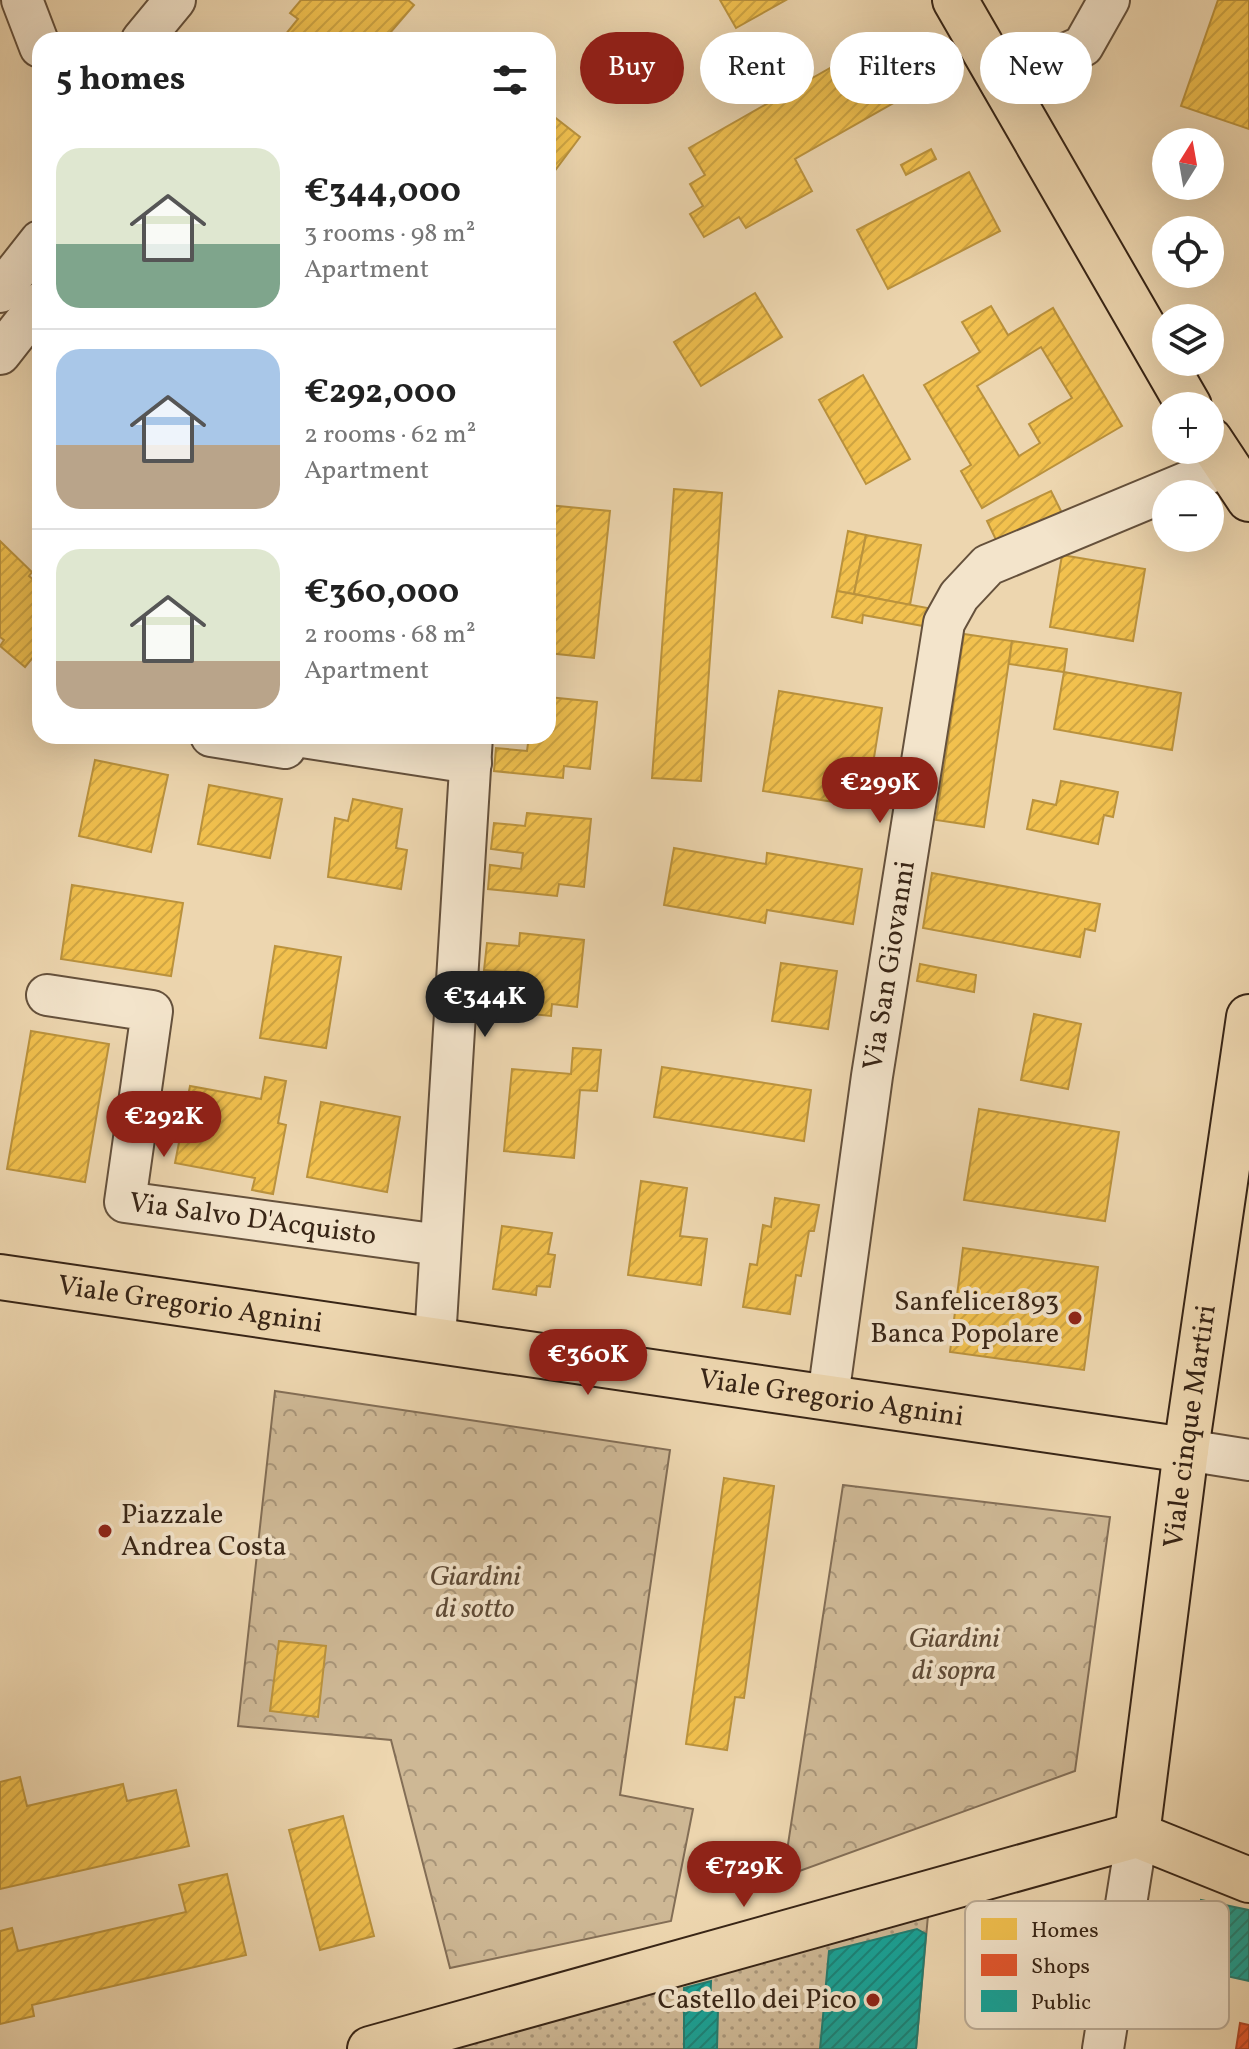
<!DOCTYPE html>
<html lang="en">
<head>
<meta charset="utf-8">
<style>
  body { margin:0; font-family:Vollkorn,serif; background:#f6f6f6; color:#222; height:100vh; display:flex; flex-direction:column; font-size:30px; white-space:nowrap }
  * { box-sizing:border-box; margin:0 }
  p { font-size:26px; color:#767676 }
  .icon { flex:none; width:44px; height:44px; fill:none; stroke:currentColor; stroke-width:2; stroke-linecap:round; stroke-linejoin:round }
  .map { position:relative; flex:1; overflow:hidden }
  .details { position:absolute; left:32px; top:32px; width:524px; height:712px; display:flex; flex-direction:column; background:#fff; border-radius:24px; box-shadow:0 8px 32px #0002 }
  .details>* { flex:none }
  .guide { position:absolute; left:580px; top:32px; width:548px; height:72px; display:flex; gap:16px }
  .needle { width:52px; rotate:11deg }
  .fabs { position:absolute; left:1152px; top:128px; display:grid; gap:16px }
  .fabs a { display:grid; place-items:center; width:72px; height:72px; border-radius:50%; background:#fff; box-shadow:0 8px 32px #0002; font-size:40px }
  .price { position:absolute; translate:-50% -68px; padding:0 18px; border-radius:28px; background:#8f2418; color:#fff; font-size:26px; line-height:52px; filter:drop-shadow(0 2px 4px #0008) }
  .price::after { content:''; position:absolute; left:50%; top:48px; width:24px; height:18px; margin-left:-12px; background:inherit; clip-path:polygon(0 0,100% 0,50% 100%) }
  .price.on { background:#222; color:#fff }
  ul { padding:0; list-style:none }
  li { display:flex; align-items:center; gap:24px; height:200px; padding:0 24px }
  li+li { border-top:2px solid #e0e0e0 }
  li span { display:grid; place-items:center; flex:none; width:224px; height:160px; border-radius:24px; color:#555 }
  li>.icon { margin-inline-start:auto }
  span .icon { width:96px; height:96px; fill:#fffc; stroke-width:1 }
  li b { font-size:34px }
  h2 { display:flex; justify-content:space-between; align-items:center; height:96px; padding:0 24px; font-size:34px }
  .tag { padding:0 28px; border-radius:36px; background:#fff; box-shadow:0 8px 32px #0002; font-size:28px; line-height:72px }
  .tag.on { background:#8f2418; color:#fff }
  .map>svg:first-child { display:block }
</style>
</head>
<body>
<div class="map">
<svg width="1249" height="2049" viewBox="0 0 1249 2049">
  <defs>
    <pattern id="grass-dots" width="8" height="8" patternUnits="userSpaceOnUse" patternTransform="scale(2)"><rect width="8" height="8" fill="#ceb895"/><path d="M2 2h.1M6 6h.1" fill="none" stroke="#a89579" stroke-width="1.8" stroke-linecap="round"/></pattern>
    <pattern id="park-crowns" width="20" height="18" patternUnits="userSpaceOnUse" patternTransform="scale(2)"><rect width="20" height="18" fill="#ceb895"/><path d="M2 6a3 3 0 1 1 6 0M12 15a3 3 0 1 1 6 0" fill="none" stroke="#a89579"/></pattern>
    <pattern id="homes-hatch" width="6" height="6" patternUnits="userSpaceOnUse" patternTransform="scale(2)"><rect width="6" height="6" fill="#f2c14e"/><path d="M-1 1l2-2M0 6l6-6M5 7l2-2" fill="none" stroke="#d0a643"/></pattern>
    <pattern id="shops-hatch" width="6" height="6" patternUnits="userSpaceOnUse" patternTransform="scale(2)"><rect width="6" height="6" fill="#e4572e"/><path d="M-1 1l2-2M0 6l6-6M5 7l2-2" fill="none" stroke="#ba4826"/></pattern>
    <pattern id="public-hatch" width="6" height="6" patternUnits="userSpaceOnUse" patternTransform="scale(2)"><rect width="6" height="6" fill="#17a398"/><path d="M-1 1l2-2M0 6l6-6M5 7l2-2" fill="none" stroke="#16857b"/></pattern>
  </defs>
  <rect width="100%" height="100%" fill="#edd6af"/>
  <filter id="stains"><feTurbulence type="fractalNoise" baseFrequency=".0025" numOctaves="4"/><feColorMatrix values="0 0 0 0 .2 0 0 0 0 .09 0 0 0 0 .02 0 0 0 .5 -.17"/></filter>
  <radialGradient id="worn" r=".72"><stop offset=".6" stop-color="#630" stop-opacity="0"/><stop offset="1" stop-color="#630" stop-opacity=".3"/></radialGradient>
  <path fill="url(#grass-dots)" stroke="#836e56" stroke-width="2" d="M 930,1893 L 916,2049 L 434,2049 Z"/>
  <g fill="url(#park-crowns)" stroke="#836e56" stroke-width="2">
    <path d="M 275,1391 L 670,1450 L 620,1795 L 693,1809 L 671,1921 L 450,1968 L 391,1740 L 238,1726 Z"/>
    <path d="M 843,1485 L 1110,1517 L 1075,1771 L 783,1877 Z"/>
  </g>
  <g fill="url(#homes-hatch)" stroke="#ba923d" stroke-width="2" fill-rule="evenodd">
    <path d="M 301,0 L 408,0 L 414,5 L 384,40 L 375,34 L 369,40 L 281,40 L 298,19 L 290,13 Z"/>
    <path d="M 720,0 L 786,0 L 736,28 Z"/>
    <path d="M 1218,0 L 1249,0 L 1249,129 L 1181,106 Z"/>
    <path d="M 881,39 L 911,93 L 795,159 L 812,191 L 746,228 L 739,217 L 704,237 L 690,214 L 703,206 L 690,184 L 705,175 L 689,148 Z"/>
    <path d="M 548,112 L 580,137 L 548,180 Z"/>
    <path d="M 931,149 L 936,159 L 906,175 L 901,165 Z"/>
    <path d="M 969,172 L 1000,231 L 888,289 L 857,230 Z"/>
    <path d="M 755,293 L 782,337 L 701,386 L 674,342 Z"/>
    <path d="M 991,306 L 1008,335 L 1053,308 L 1122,426 L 982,508 L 961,471 L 971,465 L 924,385 L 980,352 L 962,322 ZM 1041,347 L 1072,398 L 1029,424 L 1040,443 L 1019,456 L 977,386 Z"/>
    <path d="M 863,375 L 910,459 L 866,484 L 819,400 Z"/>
    <path d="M 674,489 L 722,493 L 701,781 L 652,778 Z"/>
    <path d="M 1051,491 L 1062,513 L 998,544 L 987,521 Z"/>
    <path d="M 548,505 L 610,511 L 594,658 L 548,653 Z"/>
    <path d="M 848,531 L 866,535 L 854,594 L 837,591 Z"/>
    <path d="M 866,535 L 921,545 L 910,605 L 854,594 Z"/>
    <path d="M 0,541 L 32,572 L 29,576 L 40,585 L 40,649 L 25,667 L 0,646 L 4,640 L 0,637 Z"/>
    <path d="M 1062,555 L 1145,569 L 1133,641 L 1050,627 Z"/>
    <path d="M 837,591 L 938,610 L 934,628 L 863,615 L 862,623 L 832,617 Z"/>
    <path d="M 964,634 L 1012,641 L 984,827 L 936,820 Z"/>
    <path d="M 1012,641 L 1067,649 L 1064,672 L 1009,664 Z"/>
    <path d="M 1064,672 L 1181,693 L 1172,750 L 1054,729 Z"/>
    <path d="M 779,691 L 882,708 L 866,807 L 763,791 Z"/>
    <path d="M 548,697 L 597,702 L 590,769 L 564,766 L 563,778 L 494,771 L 496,748 L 527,751 L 529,736 L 548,736 Z"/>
    <path d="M 95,760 L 168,775 L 151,852 L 79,836 Z"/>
    <path d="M 1061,781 L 1118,792 L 1113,817 L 1104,815 L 1098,844 L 1027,829 L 1033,800 L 1056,805 Z"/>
    <path d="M 209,785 L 282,799 L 270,858 L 198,844 Z"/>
    <path d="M 353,799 L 402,809 L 396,848 L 407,850 L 401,889 L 328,877 L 335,818 L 348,821 Z"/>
    <path d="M 527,813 L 591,819 L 584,887 L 559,884 L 557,896 L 488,889 L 490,865 L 521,869 L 523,853 L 491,849 L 494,823 L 525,826 Z"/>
    <path d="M 674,848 L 766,864 L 767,853 L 862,869 L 853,924 L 767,910 L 765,923 L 664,905 Z"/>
    <path d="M 932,873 L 1100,904 L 1095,931 L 1085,929 L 1080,957 L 923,928 Z"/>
    <path d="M 72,885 L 183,903 L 171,976 L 61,959 Z"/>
    <path d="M 520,933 L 584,940 L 577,1007 L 552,1004 L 551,1016 L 481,1009 L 483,986 L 515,989 L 516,973 L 484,970 L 487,943 L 519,946 Z"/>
    <path d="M 275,946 L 341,957 L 326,1048 L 260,1038 Z"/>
    <path d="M 781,963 L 837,971 L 828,1029 L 772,1021 Z"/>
    <path d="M 920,964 L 976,975 L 974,992 L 917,981 Z"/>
    <path d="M 1034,1014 L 1081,1024 L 1068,1089 L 1021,1080 Z"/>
    <path d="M 31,1031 L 109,1044 L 85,1182 L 7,1169 Z"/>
    <path d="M 573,1048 L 601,1050 L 597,1091 L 580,1090 L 574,1158 L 504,1151 L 512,1069 L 571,1074 Z"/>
    <path d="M 662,1067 L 811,1090 L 804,1141 L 654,1117 Z"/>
    <path d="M 265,1077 L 286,1081 L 278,1123 L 286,1125 L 273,1194 L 252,1190 L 255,1178 L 175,1163 L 190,1086 L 261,1099 Z"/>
    <path d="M 321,1102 L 400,1117 L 387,1192 L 307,1177 Z"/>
    <path d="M 979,1109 L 1119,1132 L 1105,1221 L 964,1200 Z"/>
    <path d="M 641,1181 L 687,1188 L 680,1236 L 707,1239 L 701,1285 L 628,1275 Z"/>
    <path d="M 775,1198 L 819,1205 L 814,1231 L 809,1231 L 801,1276 L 796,1275 L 790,1314 L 743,1307 L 750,1264 L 757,1265 L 763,1225 L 771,1227 Z"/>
    <path d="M 502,1226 L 552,1233 L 548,1254 L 555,1255 L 550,1287 L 537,1286 L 536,1295 L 493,1289 Z"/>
    <path d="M 963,1248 L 1098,1267 L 1084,1370 L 950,1352 Z"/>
    <path d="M 724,1478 L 774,1486 L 744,1698 L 735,1697 L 727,1750 L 686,1744 Z"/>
    <path d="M 279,1641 L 326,1646 L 318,1717 L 270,1711 Z"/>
    <path d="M 20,1777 L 27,1806 L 123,1784 L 127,1801 L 176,1790 L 189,1846 L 0,1889 L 0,1782 Z"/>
    <path d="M 343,1816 L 374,1936 L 320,1950 L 289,1830 Z"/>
    <path d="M 227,1874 L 246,1955 L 32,2005 L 34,2016 L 0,2024 L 0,1931 L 12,1928 L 18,1951 L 186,1912 L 179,1885 Z"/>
  </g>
  <path fill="url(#shops-hatch)" stroke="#b04827" stroke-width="2" d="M 1240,2023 L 1249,2025 L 1249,2049 L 1236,2049 Z"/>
  <g fill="url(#public-hatch)" stroke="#217d71" stroke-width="2">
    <path d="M 1201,1900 L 1249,1910 L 1249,1981 L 1186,1967 Z"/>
    <path d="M 917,1929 L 926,1934 L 916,2049 L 820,2049 L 829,1951 Z"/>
    <path d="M 711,1981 L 710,2007 L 718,2008 L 717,2049 L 684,2049 L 684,1988 Z"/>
  </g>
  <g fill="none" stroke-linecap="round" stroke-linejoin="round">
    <g stroke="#65513c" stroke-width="44">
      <g id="minor">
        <path d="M 22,0 L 40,47"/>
        <path d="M 142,40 L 175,0"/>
        <path d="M 1001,83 L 1083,46 L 1109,0"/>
        <path d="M 0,292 L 40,241"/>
        <path d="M 0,354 L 40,303"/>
        <path d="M 211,736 L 285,748 L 287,736"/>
        <path d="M 296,736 L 471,763"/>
        <path id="s1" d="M 47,995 L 152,1011 L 125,1202 L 440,1245"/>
        <path d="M 435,1340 L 472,736"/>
        <path id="s2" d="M 828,1397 L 872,1076 L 944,623 L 959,596 L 988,565 L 1226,466"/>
        <path d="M 1186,1450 L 1249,1460"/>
        <path d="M 1103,2049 L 1137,1835"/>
      </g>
    </g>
    <g stroke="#382516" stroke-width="48">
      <g id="major">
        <path d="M 955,0 L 1189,406"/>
        <path d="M 1210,440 L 1249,499"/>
        <path id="s3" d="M 0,1277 L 1186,1450"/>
        <path id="s4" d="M 1137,1835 L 1186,1450 L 1249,1017"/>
        <path d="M 1137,1835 L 1249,1880"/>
        <path d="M 370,2049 L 1137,1835"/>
      </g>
    </g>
    <use href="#minor" stroke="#f3e4cb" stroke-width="40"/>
    <use href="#major" stroke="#edd6af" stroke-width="44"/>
  </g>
  <g fill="#8f2418" stroke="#f3e4cb" stroke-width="3">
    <circle cx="1075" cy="1318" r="8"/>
    <circle cx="105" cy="1531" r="8"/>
    <circle cx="873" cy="2000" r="8"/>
  </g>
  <g text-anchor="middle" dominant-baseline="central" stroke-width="8" stroke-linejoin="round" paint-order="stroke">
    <g font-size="28" fill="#382516" stroke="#f3e4cb">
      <text stroke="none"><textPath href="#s2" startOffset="436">Via San Giovanni</textPath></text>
      <text stroke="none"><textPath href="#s1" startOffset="428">Via Salvo D'Acquisto</textPath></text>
      <text stroke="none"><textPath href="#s3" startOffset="192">Viale Gregorio Agnini</textPath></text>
      <text stroke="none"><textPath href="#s3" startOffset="840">Viale Gregorio Agnini</textPath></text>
      <text stroke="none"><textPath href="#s4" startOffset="412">Viale cinque Martiri</textPath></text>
    </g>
    <g font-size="28" fill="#382516" stroke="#f3e4cb" text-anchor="end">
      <text x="1059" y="1302">Sanfelice1893<tspan x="1059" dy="32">Banca Popolare</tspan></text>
      <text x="121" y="1515" text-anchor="start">Piazzale<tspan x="121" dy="32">Andrea Costa</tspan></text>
      <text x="857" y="2000">Castello dei Pico</text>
    </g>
    <g font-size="28" font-style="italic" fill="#5e4a36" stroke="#f3e4cb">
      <text x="475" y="1577">Giardini<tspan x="475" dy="32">di sotto</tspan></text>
      <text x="954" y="1639">Giardini<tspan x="954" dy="32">di sopra</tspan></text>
    </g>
  </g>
  <rect x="965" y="1901" width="264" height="128" rx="12" fill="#f3e4cb" stroke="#bbab95" stroke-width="2"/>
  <rect x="981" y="1918" width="36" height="22" fill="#f2c14e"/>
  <rect x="981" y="1954" width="36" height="22" fill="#e4572e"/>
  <rect x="981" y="1990" width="36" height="22" fill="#17a398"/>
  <g font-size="22" fill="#382516">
    <text x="1031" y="1937">Homes</text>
    <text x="1031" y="1973">Shops</text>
    <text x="1031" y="2009">Public</text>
  </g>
  <rect width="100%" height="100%" filter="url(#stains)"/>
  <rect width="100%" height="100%" fill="url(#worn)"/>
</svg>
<div class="fabs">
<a><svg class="needle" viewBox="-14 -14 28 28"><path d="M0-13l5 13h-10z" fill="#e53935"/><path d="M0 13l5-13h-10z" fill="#767676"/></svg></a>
<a><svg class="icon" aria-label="locate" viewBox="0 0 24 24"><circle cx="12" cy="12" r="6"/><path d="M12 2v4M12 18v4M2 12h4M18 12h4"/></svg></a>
<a><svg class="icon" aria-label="layers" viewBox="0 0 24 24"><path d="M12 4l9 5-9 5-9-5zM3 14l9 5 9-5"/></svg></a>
<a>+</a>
<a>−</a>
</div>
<b class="price" style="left:880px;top:825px">€299K</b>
<b class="price on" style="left:485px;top:1039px">€344K</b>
<b class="price" style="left:164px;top:1159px">€292K</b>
<b class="price" style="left:588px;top:1397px">€360K</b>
<b class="price" style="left:744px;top:1909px">€729K</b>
<div class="guide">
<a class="tag on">Buy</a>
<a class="tag">Rent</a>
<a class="tag">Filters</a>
<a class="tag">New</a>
</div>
<section class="details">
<h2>5 homes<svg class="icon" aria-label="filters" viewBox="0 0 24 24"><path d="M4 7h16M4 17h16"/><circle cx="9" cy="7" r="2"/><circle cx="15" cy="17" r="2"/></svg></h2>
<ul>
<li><span style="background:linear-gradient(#dfe7d0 60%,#7fa58c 0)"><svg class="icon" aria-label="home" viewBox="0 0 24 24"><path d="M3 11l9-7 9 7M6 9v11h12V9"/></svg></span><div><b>€344,000</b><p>3 rooms · 98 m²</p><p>Apartment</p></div></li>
<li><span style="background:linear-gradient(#a9c7e8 60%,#b9a48a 0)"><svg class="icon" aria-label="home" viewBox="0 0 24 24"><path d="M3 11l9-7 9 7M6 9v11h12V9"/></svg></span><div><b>€292,000</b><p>2 rooms · 62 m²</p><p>Apartment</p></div></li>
<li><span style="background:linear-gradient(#dfe7d0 70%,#b9a48a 0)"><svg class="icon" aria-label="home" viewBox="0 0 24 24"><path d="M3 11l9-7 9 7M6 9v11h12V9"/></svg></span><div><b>€360,000</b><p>2 rooms · 68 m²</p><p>Apartment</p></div></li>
</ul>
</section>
</div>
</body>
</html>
